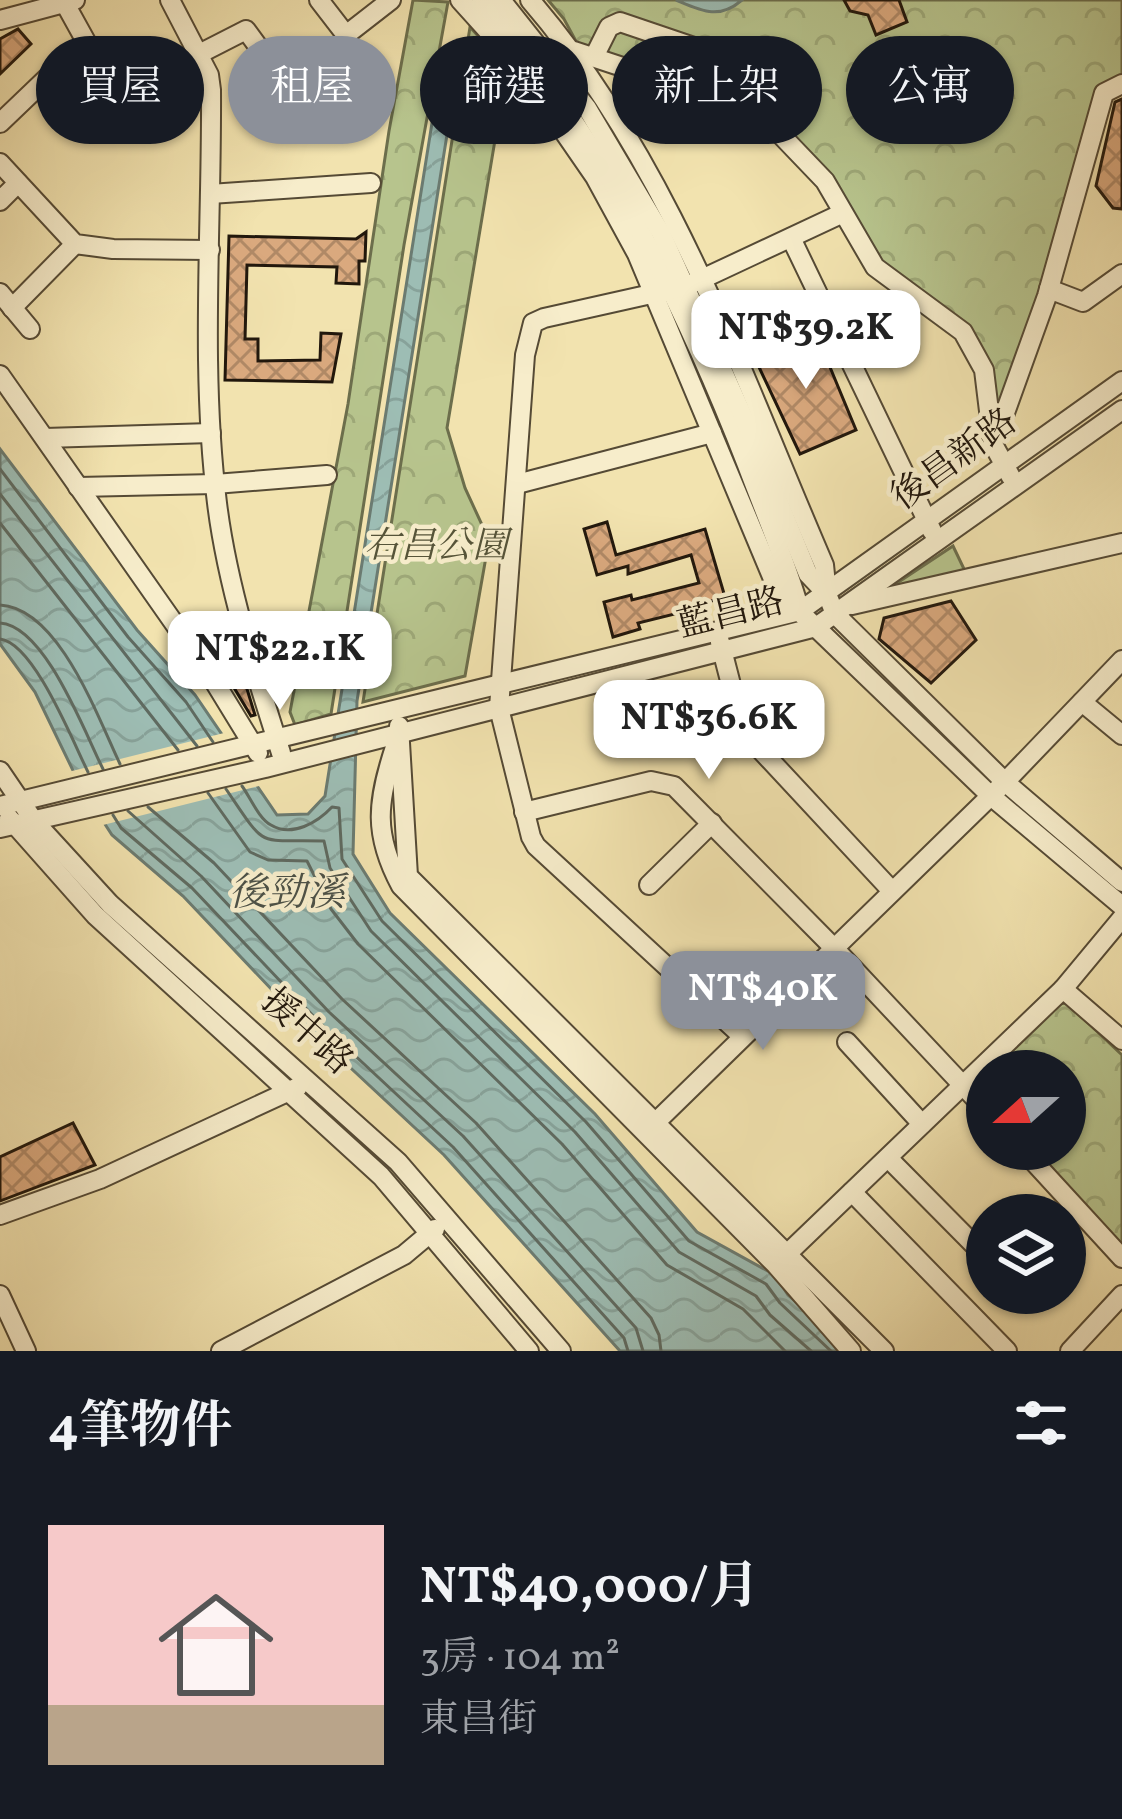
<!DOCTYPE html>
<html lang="zh-TW">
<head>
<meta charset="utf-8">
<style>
  body { margin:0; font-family:Vollkorn,"Noto Serif TC",serif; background:#242831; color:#f1f3f6; height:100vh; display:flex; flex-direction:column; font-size:45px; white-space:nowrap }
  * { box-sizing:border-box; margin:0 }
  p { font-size:39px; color:#9ea1a6 }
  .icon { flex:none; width:66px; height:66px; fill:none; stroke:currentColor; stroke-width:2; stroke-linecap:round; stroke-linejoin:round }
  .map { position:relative; height:1351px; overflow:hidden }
  .drawer { display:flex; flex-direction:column; background:#171b24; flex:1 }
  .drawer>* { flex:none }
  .top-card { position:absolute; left:36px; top:36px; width:1050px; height:108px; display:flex; gap:24px }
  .needle { width:78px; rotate:249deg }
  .controls { position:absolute; left:966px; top:1050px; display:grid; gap:24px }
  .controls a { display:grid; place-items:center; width:120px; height:120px; border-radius:50%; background:#171b24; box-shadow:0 3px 9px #0004; font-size:60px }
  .price { position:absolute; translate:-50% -102px; padding:0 27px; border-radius:24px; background:#fff; color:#222; font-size:39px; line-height:78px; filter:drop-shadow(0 3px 6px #0008) }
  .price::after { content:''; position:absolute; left:50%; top:72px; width:36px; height:27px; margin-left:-18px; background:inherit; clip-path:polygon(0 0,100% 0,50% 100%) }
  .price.active { background:#8c9099; color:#fff }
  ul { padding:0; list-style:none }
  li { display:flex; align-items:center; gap:36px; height:300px; padding:0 48px }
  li+li { border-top:3px solid #363941 }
  li span { display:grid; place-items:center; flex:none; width:336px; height:240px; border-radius:0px; color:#555 }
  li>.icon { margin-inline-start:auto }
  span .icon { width:144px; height:144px; fill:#fffc; stroke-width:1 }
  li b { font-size:51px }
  h2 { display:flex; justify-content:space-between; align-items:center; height:144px; padding:0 48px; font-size:51px }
  .pill { padding:0 42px; border-radius:54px; background:#171b24; box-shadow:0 3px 9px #0004; font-size:42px; line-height:108px }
  .pill.active { background:#8c9099; color:#fff }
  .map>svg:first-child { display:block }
</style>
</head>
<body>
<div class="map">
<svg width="1122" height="1351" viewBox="0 0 1122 1351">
  <defs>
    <pattern id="park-crowns" width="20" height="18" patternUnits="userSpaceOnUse" patternTransform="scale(3)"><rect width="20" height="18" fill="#b7c48d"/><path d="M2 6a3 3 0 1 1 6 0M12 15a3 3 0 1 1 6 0" fill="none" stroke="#9da878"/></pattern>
    <pattern id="water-waves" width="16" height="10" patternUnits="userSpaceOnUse" patternTransform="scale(3)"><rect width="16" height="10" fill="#9dbdb4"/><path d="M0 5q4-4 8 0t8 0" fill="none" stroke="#87a29a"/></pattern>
    <pattern id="building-cross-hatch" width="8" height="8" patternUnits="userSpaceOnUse" patternTransform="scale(3)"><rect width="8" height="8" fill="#daa97e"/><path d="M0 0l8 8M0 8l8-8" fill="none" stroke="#b08966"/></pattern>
  </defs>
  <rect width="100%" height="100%" fill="#f2e3af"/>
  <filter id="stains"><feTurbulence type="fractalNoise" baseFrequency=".00167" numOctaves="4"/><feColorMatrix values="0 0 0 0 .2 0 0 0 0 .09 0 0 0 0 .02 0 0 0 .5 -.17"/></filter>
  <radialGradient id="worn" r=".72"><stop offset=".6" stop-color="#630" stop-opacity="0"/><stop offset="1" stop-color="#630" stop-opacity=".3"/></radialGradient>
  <g fill="url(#park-crowns)" stroke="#6c6e4c" stroke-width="3">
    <path d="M 413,0 L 448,2 L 404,245 L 331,714 L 295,725 L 290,712 L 348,404 L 389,131 Z"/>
    <path d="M 548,0 L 1122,0 L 1122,79 L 1107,85 L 1044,290 L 989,429 L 976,367 L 955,330 L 866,258 L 815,163 L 751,107 L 584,56 L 564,19 Z"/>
    <path d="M 470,27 L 507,68 L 447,428 L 465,488 L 489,540 L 465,676 L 363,702 Z"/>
    <path d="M 953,546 L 965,571 L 885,591 Z"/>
    <path d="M 1067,1003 L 1122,1055 L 1122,1246 L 1027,1149 L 1065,1149 L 1065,1071 L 990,1071 L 1058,1004 Z"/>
  </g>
  <g fill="url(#water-waves)" stroke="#6b7b71" stroke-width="3">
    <path d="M 676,0 L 742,0 C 719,20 702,11 676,0 Z"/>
    <path d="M 456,78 L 357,701 L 353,854 L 390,913 L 595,1114 L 697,1232 L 775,1275 L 788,1295 L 828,1329 L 846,1351 L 620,1351 L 444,1155 L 311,1031 L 183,896 L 112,835 L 81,787 L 35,692 L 0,644 L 0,449 L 137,630 L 195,695 L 277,815 L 308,814 L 325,796 L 439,79 Z"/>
  </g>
  <path fill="#f2e3af" d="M 228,732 L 263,785 L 99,826 L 68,772 Z"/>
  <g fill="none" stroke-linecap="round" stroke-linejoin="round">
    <g stroke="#5f6a60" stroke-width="3">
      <path d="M 0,469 L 128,637 L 186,702 L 213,742"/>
      <path d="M 0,494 L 197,746"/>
      <path d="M 0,523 L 178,750"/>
      <path d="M 0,605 C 59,608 98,718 120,764"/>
      <path d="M 0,623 C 45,626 84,731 103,769"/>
      <path d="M 0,639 C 34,643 73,742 88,772"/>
      <path d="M 242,786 C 250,797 259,819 271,825 C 292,838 318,822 332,807 L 339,808 L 342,859 L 382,921 L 586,1122 L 689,1241 L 766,1284 L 780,1303 L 831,1351"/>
      <path d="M 226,789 C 268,851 255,839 324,841 L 330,868 L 371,931 L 575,1132 L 679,1252 L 756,1296 L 770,1315 L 811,1351"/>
      <path d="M 208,793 L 250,852 L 268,860 L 307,861 L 331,909 L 358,944 L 562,1144 L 667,1265 L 743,1309 L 785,1351"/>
      <path d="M 148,807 L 214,863 L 342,999 L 476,1123 L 651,1318 L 659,1335 L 661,1351"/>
      <path d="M 128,811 L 201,876 L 329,1012 L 463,1136 L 636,1328 L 643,1351"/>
      <path d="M 113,815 L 121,828 L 192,888 L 319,1022 L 453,1147 L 624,1338 L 628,1351"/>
    </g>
  </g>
  <g fill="url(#building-cross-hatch)" stroke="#21170c" stroke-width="3">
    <path d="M 844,0 L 899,0 L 907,22 L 876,35 L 868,15 L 850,11 Z"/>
    <path d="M 18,29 L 31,44 L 0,74 L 0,39 Z"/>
    <path d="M 1122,99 L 1122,209 L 1113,208 L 1096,186 L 1115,102 Z"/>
    <path d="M 366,232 L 365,261 L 359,261 L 359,284 L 336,283 L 337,267 L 247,265 L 245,339 L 258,339 L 258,361 L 320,360 L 321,333 L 341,334 L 332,382 L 225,380 L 229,236 L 356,239 Z"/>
    <path d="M 815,331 L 856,430 L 800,454 L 758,365 L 757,356 Z"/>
    <path d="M 607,522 L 616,555 L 705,529 L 725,597 L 698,605 L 699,608 L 638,623 L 640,629 L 613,637 L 604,602 L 631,595 L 632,600 L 699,583 L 691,555 L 628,574 L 628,566 L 597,575 L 584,529 Z"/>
    <path d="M 951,601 L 976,640 L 931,683 L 879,639 L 884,618 Z"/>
    <path d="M 243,676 L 255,715 L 251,716 L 230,681 Z"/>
    <path d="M 73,1123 L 95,1165 L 0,1201 L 0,1157 Z"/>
  </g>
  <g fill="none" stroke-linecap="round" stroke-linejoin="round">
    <g stroke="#554a35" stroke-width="22">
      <g id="minor">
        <path d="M 63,0 L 115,94"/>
        <path d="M 170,0 L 209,75 L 211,90 C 212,227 200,367 217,503 C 227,585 256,675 281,753"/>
        <path d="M 319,0 L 346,35"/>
        <path d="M 460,0 L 515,61 L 595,177 L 637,254 L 778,591 L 991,796 L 1122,906"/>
        <path d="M 481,0 C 601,138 681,295 747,465 C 765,513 786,561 800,611"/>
        <path d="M 501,0 L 587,108 L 661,233 L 751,434 L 808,574 L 827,594"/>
        <path d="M 530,0 C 670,162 740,371 824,565 L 827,594 L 835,614 L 1005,782 L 1122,882"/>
        <path d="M 0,20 L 75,0"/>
        <path d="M 346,35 L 391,0"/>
        <path d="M 574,51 L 759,112 L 825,181 L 875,267 L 963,332 L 984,370 L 993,444 L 1011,477"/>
        <path d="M 199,54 L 246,30 L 268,60 L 335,77 L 346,35"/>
        <path d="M 594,57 L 609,27 L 620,22 L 732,60 L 742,72 L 735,103"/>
        <path d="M 0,123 L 47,78"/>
        <path d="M 0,163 L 75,244 L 113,249 L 210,250"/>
        <path d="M 210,194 L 371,183"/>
        <path d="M 0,201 L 18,183"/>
        <path d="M 791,238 L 932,531"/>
        <path d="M 1049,289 L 1083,302 L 1122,274"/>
        <path d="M 0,293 L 30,329"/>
        <path d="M 12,308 L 75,244"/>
        <path d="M 0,375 L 209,673 L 258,753"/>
        <path d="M 997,435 L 1047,296 L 1104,93 L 1122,84"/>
        <path d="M 45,438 L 211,433"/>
        <path d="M 517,484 L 712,433"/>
        <path d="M 78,487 L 215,484 L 327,475"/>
        <path d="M 852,605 L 1122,543"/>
        <path d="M 720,642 L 743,731 L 892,891"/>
        <path d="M 1082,702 L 1122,735"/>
        <path d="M 399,726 L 408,876 L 884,1351"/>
        <path d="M 395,747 C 377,802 373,834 401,886 L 776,1265 L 851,1351"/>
        <path d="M 0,771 L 34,821 L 110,904 L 398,1162 L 561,1351"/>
        <path d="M 0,806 L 800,611 L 1122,381"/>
        <path d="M 524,812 L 651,781 L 674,786 L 833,947 L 987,1111"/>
        <path d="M 9,818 L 95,915 L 381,1176 L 529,1351"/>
        <path d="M 0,828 L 265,768 L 816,627 L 1122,410"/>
        <path d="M 649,885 L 712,823"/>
        <path d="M 1063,989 L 1122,1040"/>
        <path d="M 742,1036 L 536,846 L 531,837 L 499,708 L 525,355 L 533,323 L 544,318 L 687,286 L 843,213"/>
        <path d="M 847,1042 L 922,1124"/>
        <path d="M 656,1122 L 1005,782 L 1122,660"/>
        <path d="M 1022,1149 L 1122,1258"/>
        <path d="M 888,1158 L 987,1258"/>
        <path d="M 852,1192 L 1007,1351"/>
        <path d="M 0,1215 L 100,1179 L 298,1087"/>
        <path d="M 787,1254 L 1063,989 L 1122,918"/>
        <path d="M 0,1295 L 26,1351"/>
        <path d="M 221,1351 L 404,1255 L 435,1229"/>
        <path d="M 1070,1351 L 1122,1295"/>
      </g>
    </g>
    <use href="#minor" stroke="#f7edcb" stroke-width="18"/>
  </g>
  <g text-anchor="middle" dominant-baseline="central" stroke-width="9" stroke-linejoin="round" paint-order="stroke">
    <g font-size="36" fill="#21170c" stroke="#f7edcb">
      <text transform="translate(955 461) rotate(-36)">後昌新路</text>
      <text transform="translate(731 615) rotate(-14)">藍昌路</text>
      <text transform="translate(306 1033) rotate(42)">援中路</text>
    </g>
    <g font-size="36" font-style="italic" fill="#565439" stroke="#f7edcb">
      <text x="436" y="548">右昌公園</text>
    </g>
    <g font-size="39" font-style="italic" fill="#4c5147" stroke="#f7edcb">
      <text x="287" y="895">後勁溪</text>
    </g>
  </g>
  <rect width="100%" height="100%" filter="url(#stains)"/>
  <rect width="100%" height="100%" fill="url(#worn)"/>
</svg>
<div class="controls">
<a><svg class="needle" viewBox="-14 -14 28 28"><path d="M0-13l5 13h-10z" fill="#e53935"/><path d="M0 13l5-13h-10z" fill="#9ea1a6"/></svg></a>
<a><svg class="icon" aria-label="layers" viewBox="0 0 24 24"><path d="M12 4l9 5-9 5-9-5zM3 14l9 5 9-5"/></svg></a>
</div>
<b class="price" style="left:806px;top:392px">NT$39.2K</b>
<b class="price" style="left:280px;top:713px">NT$22.1K</b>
<b class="price" style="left:709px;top:782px">NT$36.6K</b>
<b class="price active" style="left:763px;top:1053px">NT$40K</b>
<div class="top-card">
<a class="pill">買屋</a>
<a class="pill active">租屋</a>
<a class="pill">篩選</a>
<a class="pill">新上架</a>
<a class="pill">公寓</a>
</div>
</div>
<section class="drawer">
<h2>4筆物件<svg class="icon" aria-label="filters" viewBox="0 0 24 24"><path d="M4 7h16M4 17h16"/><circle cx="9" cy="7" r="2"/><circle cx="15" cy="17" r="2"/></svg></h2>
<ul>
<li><span style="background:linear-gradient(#f6c9c9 75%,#b9a48a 0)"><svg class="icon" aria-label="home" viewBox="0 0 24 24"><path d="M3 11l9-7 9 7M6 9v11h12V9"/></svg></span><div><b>NT$40,000/月</b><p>3房 · 104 m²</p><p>東昌街</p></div></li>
</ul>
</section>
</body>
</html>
